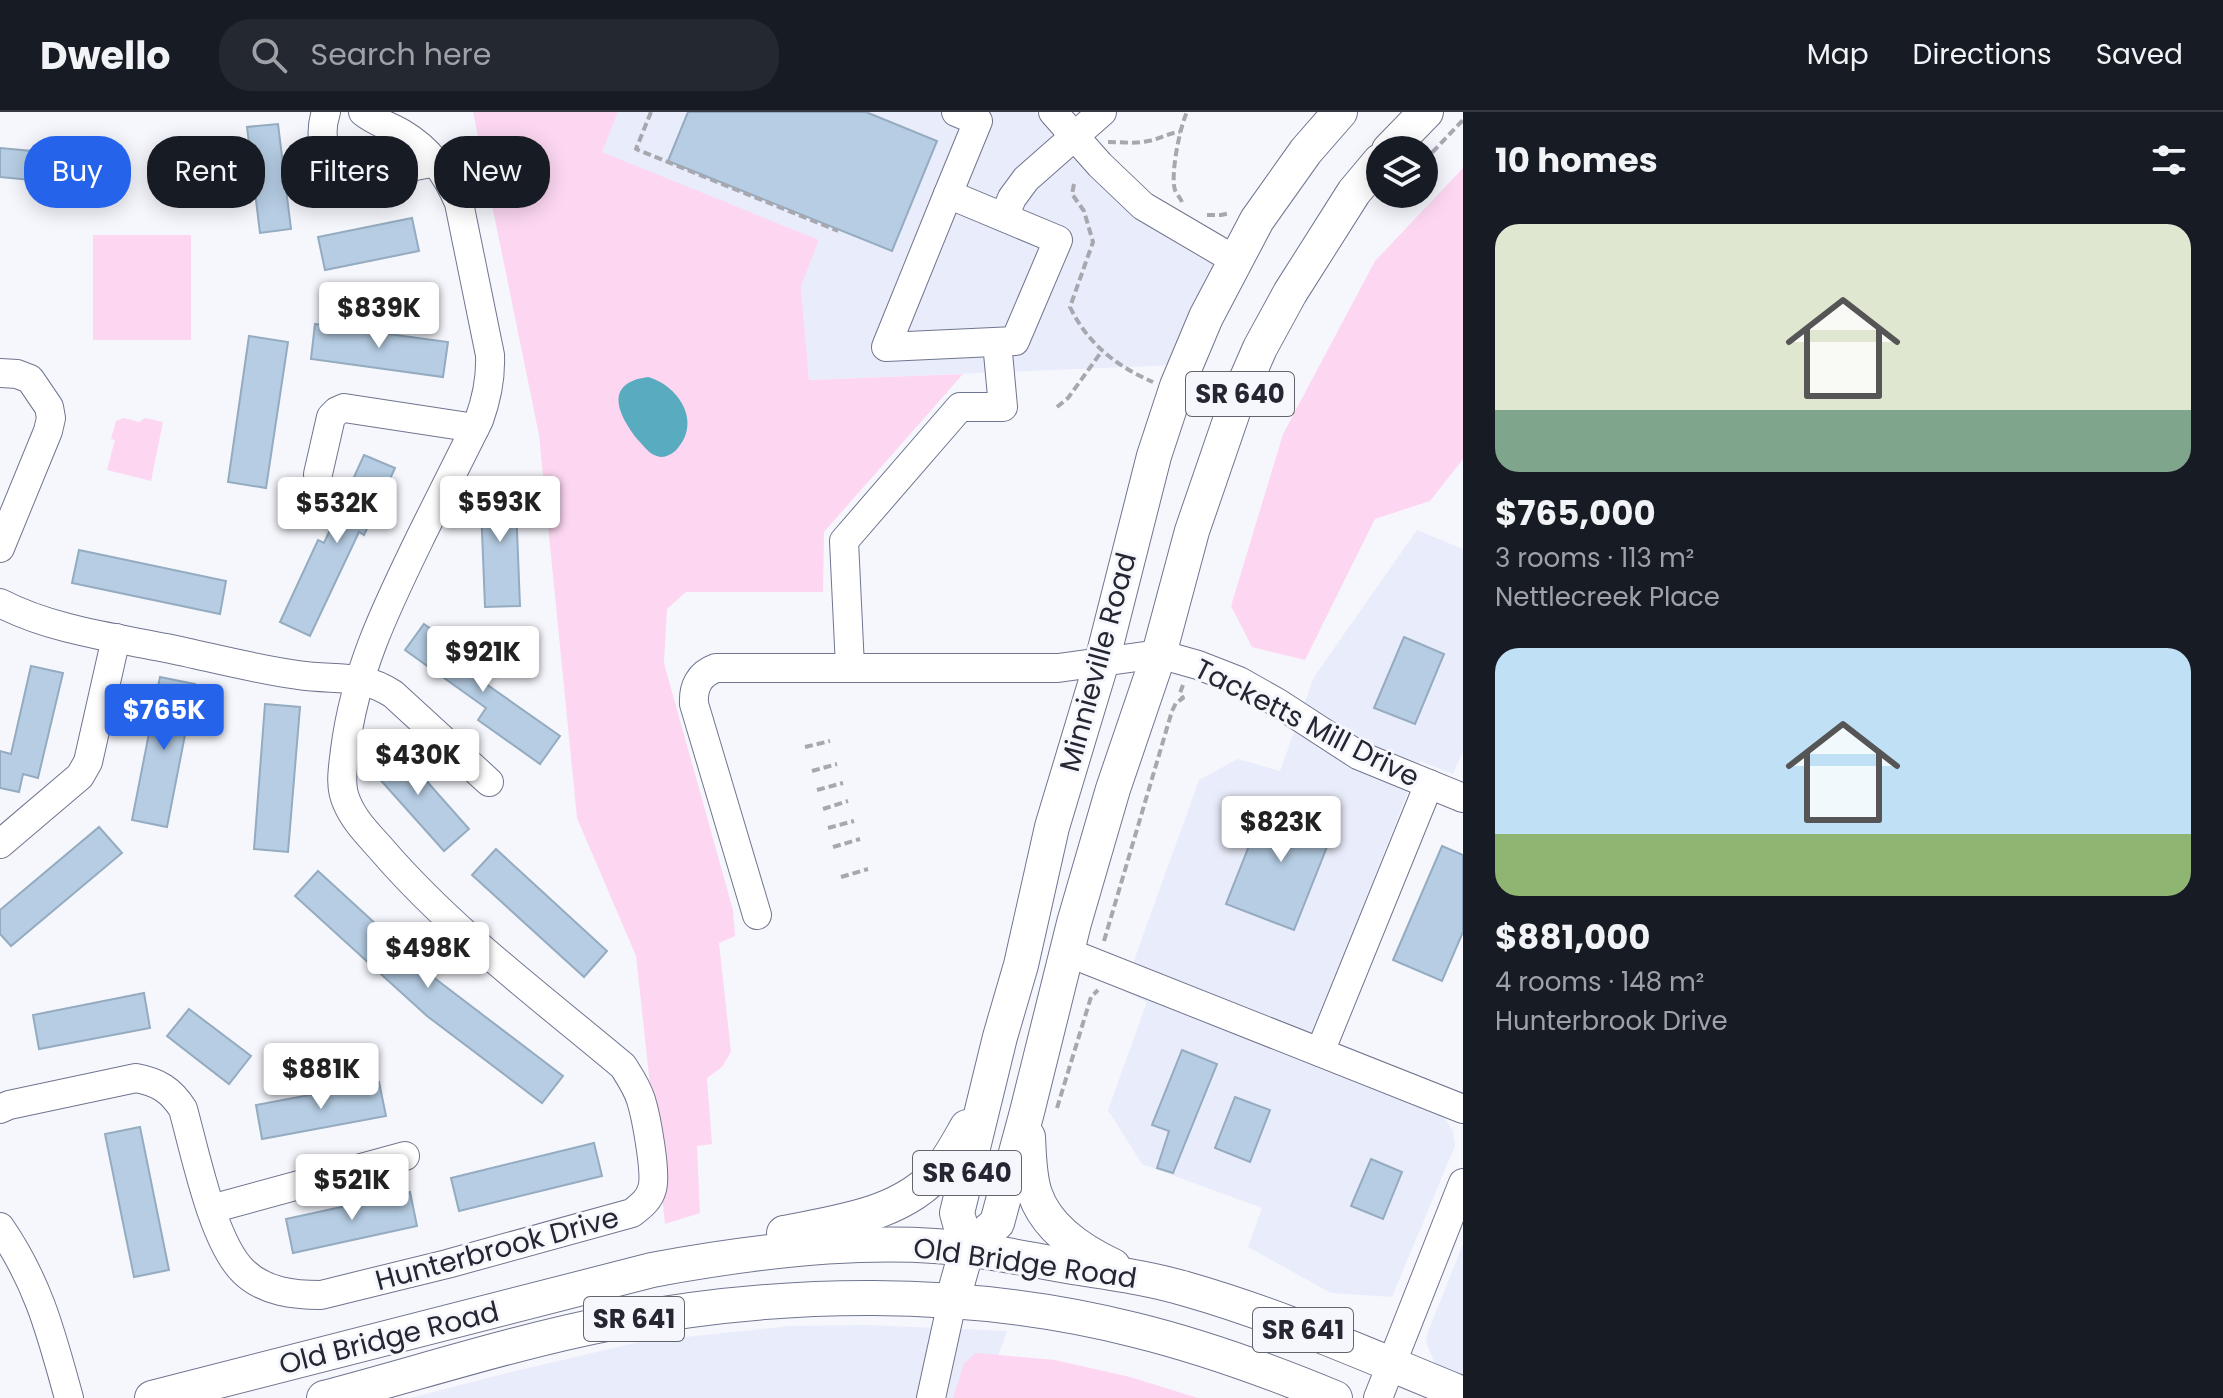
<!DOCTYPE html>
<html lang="en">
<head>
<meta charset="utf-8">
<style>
  body { margin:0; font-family:Poppins,sans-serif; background:#242831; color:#f1f3f6; height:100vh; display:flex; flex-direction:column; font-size:30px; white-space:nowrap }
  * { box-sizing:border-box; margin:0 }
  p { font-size:26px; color:#9ea1a6 }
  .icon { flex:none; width:44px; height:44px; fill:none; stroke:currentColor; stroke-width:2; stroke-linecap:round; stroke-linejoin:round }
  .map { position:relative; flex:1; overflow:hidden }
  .side { display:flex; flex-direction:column; background:#171b24; width:760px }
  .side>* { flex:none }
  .guide { position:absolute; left:24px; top:24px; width:760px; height:72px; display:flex; gap:16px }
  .fabs { position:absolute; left:1366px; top:24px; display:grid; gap:16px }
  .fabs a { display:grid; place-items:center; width:72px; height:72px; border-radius:50%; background:#171b24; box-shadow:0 4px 20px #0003; font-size:40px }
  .price { position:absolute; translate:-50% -68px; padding:0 18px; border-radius:8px; background:#fff; color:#222; font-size:26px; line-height:52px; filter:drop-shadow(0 2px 4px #0008) }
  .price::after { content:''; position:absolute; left:50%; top:48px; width:24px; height:18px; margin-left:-12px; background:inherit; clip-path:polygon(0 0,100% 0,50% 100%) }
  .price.current { background:#2563eb; color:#fff }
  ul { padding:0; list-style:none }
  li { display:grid; align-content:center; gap:16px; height:424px; padding:0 32px }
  li span { display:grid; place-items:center; height:248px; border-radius:24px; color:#555 }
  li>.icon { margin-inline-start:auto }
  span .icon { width:144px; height:144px; fill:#fffc; stroke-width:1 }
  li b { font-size:34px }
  h2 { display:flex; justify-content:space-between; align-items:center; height:96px; padding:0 32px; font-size:34px }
  .pill { padding:0 28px; border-radius:32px; background:#171b24; box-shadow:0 4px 20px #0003; font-size:28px; line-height:72px }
  .pill.current { background:#2563eb; color:#fff }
  header { display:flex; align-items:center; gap:48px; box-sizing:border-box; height:112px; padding:0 40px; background:#171b24; border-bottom:2px solid #363941 }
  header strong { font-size:38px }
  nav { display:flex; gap:44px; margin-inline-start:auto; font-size:28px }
  .search { width:560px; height:72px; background:#242831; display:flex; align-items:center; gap:20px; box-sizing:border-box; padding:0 28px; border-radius:32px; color:#9ea1a6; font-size:30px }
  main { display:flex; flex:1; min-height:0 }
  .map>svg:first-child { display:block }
</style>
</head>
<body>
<header>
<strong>Dwello</strong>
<div class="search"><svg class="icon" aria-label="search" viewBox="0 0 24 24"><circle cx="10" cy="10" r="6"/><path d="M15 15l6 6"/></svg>Search here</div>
<nav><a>Map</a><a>Directions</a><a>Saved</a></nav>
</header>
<main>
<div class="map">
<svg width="1463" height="1286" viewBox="0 0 1463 1286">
  <rect width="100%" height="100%" fill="#f6f7fd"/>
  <g fill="#e9ecfa">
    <path d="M 618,0 L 1035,0 L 1087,54 L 1221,153 L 1176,253 L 809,268 L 801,173 L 602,40 Z"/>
    <path d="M 1417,418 L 1463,437 L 1463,639 L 1453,662 L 1420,649 L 1303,947 L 1444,1005 L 1453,1019 L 1455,1034 L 1392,1185 L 1331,1181 L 1248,1135 L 1262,1096 L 1142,1052 L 1108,998 L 1147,890 L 1123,879 L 1199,668 L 1238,647 L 1280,659 L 1314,565 Z"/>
    <path d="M 1463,1132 L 1463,1266 L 1435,1252 L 1426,1230 L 1428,1220 Z"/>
    <path d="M 866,1213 L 1007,1219 L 983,1286 L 410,1286 L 511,1260 L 639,1230 L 789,1214 Z"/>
  </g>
  <g fill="#fdd7f2">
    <path d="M 473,0 L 618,0 L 602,40 L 819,128 L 801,174 L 809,268 L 963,262 L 824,420 L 823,480 L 686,480 L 667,497 L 664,551 L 733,798 L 735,824 L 719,831 L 731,940 L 722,955 L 707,966 L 712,1032 L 697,1034 L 700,1101 L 665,1112 L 636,844 L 577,706 L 539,323 Z"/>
    <path d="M 1463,56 L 1463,347 L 1430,389 L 1375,407 L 1305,548 L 1252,535 L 1231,494 L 1283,322 L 1375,149 Z"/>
    <rect x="93" y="123" width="98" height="105"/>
    <path d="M 124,306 L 139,310 L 145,306 L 163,310 L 151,369 L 107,358 L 115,328 L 111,327 L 116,309 Z"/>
    <path d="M 976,1241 L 1055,1248 L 1130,1265 L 1198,1286 L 953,1286 L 964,1251 Z"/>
  </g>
  <path fill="#59abc0" d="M 648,265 C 677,273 702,308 678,336 C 673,342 664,347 657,344 C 649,342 644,334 638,328 C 619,304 602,271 648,265 Z"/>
  <g fill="#b6cde3" stroke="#94abc0" stroke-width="2">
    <path d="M 688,0 L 866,0 L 937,29 L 892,139 L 668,49 Z"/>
    <path d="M 278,12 L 291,117 L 260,121 L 247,15 Z"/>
    <path d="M 0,36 L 43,40 L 41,69 L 0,65 Z"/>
    <path d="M 412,106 L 419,139 L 325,158 L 318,125 Z"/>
    <path d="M 315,212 L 448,230 L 443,265 L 311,247 Z"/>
    <path d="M 249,224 L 288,230 L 266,376 L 228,370 Z"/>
    <path d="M 364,343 L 395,356 L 364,423 L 359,420 L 310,524 L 280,510 L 318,428 L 324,431 Z"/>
    <path d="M 515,368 L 520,494 L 485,495 L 480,369 Z"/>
    <path d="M 79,438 L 226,469 L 220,502 L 72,471 Z"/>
    <path d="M 424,512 L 486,556 L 479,567 L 560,624 L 540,652 L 478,608 L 486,596 L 405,538 Z"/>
    <path d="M 1404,525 L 1444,542 L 1415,612 L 1374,596 Z"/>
    <path d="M 31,554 L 63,561 L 38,666 L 23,662 L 19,680 L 0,676 L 0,639 L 11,642 Z"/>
    <path d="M 160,565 L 195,572 L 167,715 L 132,708 Z"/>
    <path d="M 265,592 L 300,595 L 288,740 L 254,737 Z"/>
    <path d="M 393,631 L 469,717 L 444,739 L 368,654 Z"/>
    <path d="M 1268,686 L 1336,712 L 1294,818 L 1226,792 Z"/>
    <path d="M 99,715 L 122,741 L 11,834 L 0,822 L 0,798 Z"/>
    <path d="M 1442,734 L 1463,743 L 1463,820 L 1442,869 L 1393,848 Z"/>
    <path d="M 496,737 L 607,839 L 584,865 L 472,763 Z"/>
    <path d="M 318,759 L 437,868 L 563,964 L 542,991 L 427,904 L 295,784 Z"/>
    <path d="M 144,881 L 150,916 L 39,937 L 33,903 Z"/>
    <path d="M 189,897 L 251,944 L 229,972 L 167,924 Z"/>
    <path d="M 1182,938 L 1217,952 L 1173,1061 L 1157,1056 L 1169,1019 L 1152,1013 Z"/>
    <path d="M 379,970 L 386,1004 L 262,1027 L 256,993 Z"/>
    <path d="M 1235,985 L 1270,998 L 1250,1050 L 1215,1036 Z"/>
    <path d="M 140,1015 L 169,1158 L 134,1165 L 105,1022 Z"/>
    <path d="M 594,1031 L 602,1064 L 459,1099 L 451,1066 Z"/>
    <path d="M 1371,1047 L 1402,1060 L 1383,1107 L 1351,1094 Z"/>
    <path d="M 410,1080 L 417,1114 L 293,1141 L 286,1107 Z"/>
  </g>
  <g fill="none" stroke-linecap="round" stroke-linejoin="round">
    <g stroke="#70758f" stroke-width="30">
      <g id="minor">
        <path d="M 326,0 C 318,24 324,60 353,66 L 436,50"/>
        <path d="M 1053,0 L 1100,53 L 1143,94 L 1235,148"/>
        <path d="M 948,82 L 1058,128 L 1015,229 L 886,235 Z"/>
        <path d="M 948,82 L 978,9 L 956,0"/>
        <path d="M 1004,105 L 1012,86 L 1026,67 L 1102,0"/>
        <path d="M 0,261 L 17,262 L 30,267 L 49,295 L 51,306 L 48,319 L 0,436"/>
        <path d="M 318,362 L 331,305 L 337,299 L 344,296 L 475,316"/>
        <path d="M 0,491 C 50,517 110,525 166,536 C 210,545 254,557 298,563 C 335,569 358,560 393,582 L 489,670"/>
        <path d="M 850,555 L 844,429 L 960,295 L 1003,295 L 997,230"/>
        <path d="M 0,732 L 80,664 L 88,650 L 116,526"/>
        <path d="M 757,803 L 694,592 C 693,575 699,562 716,556 L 1058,556 L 1159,542 L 1198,553 L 1239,569 L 1278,591 L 1358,643 L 1463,686"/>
        <path d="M 1067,840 L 1463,997"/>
        <path d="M 1320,940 L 1429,672"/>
        <path d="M 0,997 L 9,993 L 136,966 C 158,970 171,978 183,997 C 195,1040 213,1131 244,1160 C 265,1180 294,1183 321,1183 L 447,1152 L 632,1101 C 641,1094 649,1088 652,1077 C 657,1062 646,1004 641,988 C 637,975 630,965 623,954 C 541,885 453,820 383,739 C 370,724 355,710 347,691 C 339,674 343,656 345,638 C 355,558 387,494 422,422 C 441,384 460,346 479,308 C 487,286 491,267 490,243 L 459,91 C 447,62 430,38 403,22 C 390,14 375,10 363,0"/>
        <path d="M 211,1097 L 405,1044"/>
        <path d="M 0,1115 C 39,1172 51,1221 69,1286"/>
        <path d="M 931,1286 L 952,1190"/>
        <path d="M 1378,1286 L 1463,1071"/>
      </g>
    </g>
    <g stroke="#70758f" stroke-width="36">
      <g id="major">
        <path d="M 1389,38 L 1426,0"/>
        <path d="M 1028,1025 C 1029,1044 1029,1064 1035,1082 C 1047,1117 1081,1139 1113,1154"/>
        <path d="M 784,1121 C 838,1110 903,1103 941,1057 C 951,1044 959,1029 967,1015"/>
        <path d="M 967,1137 L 957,1101 L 1000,925 L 1021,853 L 1052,715 L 1102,549 L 1154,344 L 1177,274 L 1206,205 L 1257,108 L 1306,39 L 1340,0"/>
        <path d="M 952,1190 L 967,1137 L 997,1111 L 1027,1000 L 1074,811 L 1113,677 L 1159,542 L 1192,419 L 1236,291 L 1260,236 L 1290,181 L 1354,80 L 1380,49"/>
        <path d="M 152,1286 L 652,1158 C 743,1141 842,1128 935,1134 C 981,1137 1027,1147 1073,1155 C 1111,1161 1149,1166 1186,1177 C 1281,1204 1372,1245 1463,1282"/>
        <path d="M 324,1286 C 419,1261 514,1230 611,1211 C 783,1178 965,1175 1135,1218 C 1204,1235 1270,1259 1335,1286"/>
      </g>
    </g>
    <g stroke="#a6a7af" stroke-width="4" stroke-dasharray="8 4" stroke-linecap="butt">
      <path d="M 651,0 L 636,37 L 838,119"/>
      <path d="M 1108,30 C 1121,30 1135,32 1148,29 C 1160,27 1168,21 1180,20"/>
      <path d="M 1424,49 L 1463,8"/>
      <path d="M 1074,72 L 1072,82 L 1084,99 L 1093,130 L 1070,195 C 1088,232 1116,254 1153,270"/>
      <path d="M 1182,90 C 1181,87 1176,81 1175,78 C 1170,64 1180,14 1187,0"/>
      <path d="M 1207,103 L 1221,103 L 1230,101"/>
      <path d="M 1057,295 L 1068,286 L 1102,239"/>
      <path d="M 805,635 L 830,629"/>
      <path d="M 812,659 L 837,652"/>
      <path d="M 817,678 L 843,671"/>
      <path d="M 823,697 L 848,689"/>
      <path d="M 828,716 L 854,709"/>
      <path d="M 833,735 L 860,727"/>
      <path d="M 841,765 L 868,757"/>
      <path d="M 1104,829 L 1172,599 L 1176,591 L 1183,586 L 1180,581 L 1183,573"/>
      <path d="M 1057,996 L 1091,885 L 1098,878"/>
    </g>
    <use href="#minor" stroke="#fff" stroke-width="28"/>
    <use href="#major" stroke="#fff" stroke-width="34"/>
  </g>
  <g text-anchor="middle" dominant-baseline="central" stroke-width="6" stroke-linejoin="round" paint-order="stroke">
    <g fill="#f6f7fd" stroke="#63656e" stroke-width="2">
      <rect x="1186" y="260" width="108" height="44" rx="6"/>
      <rect x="913" y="1039" width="108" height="44" rx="6"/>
      <rect x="584" y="1185" width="100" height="44" rx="6"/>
      <rect x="1253" y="1196" width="100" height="44" rx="6"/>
    </g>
    <g font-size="26" font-weight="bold" fill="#242631">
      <text x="1240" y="282">SR 640</text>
      <text x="967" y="1061">SR 640</text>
      <text x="634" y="1207">SR 641</text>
      <text x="1303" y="1218">SR 641</text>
    </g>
    <g font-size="28" fill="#242631" stroke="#f6f7fd">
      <text transform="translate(1098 550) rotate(-75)">Minnieville Road</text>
      <text transform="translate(1307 611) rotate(27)">Tacketts Mill Drive</text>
      <text transform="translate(497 1137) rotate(-15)">Hunterbrook Drive</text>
      <text transform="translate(1025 1151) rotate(8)">Old Bridge Road</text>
      <text transform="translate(389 1226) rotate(-14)">Old Bridge Road</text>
    </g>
  </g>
</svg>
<div class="fabs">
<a><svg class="icon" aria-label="layers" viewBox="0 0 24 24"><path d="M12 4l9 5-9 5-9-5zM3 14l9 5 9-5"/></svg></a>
</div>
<b class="price" style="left:379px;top:238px">$839K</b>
<b class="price" style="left:500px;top:432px">$593K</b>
<b class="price" style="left:337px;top:433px">$532K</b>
<b class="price" style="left:483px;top:582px">$921K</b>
<b class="price current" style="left:164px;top:640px">$765K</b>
<b class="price" style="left:418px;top:685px">$430K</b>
<b class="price" style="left:1281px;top:752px">$823K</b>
<b class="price" style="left:428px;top:878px">$498K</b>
<b class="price" style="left:321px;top:999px">$881K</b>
<b class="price" style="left:352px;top:1110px">$521K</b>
<div class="guide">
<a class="pill current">Buy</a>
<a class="pill">Rent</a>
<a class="pill">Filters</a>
<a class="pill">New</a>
</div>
</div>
<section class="side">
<h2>10 homes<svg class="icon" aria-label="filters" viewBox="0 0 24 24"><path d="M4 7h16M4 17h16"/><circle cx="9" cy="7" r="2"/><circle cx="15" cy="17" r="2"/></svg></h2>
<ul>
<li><span style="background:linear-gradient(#dfe7d0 75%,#7fa58c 0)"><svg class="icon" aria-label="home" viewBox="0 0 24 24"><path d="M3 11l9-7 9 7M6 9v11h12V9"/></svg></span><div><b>$765,000</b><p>3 rooms · 113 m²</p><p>Nettlecreek Place</p></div></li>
<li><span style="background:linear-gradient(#bfe0f5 75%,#8fb573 0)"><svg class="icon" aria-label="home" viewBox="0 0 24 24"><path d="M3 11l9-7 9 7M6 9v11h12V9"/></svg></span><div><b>$881,000</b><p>4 rooms · 148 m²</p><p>Hunterbrook Drive</p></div></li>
</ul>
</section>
</main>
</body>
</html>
